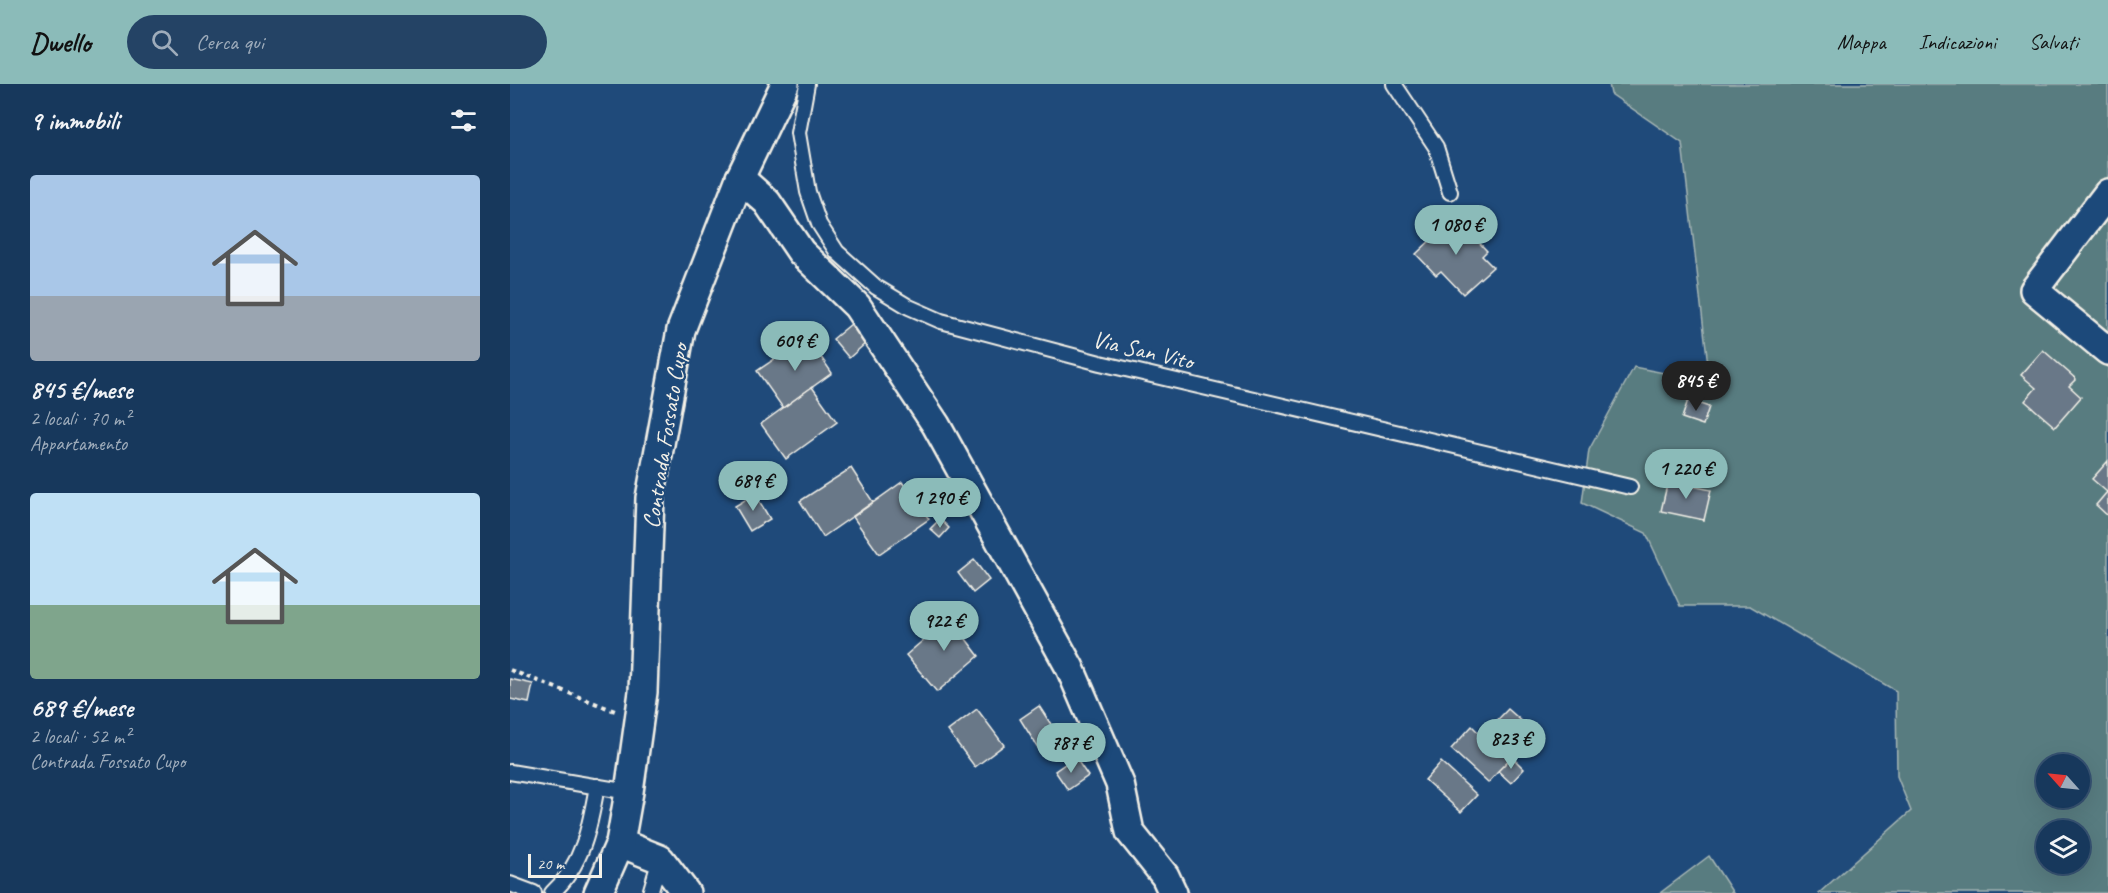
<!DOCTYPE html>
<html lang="it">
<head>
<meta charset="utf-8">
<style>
  body { margin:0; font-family:Caveat,sans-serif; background:#244365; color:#f1f3f6; height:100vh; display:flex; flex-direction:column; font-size:22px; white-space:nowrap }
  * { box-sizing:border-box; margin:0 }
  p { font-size:20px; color:#9eacbb }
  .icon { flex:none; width:33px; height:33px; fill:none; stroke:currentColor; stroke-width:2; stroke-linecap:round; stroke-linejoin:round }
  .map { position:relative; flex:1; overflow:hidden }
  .details { display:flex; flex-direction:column; background:#17385c; width:510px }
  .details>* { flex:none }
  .needle { width:39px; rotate:297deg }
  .tools { position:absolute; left:1526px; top:670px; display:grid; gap:12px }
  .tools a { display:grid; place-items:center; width:54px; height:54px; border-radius:50%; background:#17385c; box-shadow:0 6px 24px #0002,0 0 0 2px #365272; font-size:30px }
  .scale { position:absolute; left:18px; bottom:15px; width:74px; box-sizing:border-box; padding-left:6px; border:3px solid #f4f1e8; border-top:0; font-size:16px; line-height:21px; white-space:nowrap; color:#f4f1e8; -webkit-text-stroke:4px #1f4a7a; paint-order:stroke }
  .price { position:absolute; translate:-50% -51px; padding:0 14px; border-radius:21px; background:#8bbbb9; color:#111; font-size:20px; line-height:39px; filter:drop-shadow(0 2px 3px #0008) }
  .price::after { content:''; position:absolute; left:50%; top:36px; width:18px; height:14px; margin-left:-9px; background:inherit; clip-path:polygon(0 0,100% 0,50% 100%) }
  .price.active { background:#222; color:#fff }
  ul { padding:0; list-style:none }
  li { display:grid; align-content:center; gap:12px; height:318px; padding:0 30px }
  li span { display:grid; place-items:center; height:186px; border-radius:6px; color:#555 }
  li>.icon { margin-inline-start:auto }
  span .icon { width:108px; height:108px; fill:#fffc; stroke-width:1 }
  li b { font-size:26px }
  h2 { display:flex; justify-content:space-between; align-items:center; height:72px; padding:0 30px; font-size:26px }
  header { display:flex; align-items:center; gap:36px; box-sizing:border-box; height:84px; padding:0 30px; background:#8bbbb9; color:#111 }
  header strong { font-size:28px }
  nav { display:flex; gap:33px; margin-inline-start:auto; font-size:21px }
  .search { width:420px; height:54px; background:#244365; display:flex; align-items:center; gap:15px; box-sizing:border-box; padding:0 21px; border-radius:33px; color:#9eacbb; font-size:22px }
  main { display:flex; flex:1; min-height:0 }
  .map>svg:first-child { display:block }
</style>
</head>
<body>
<header>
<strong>Dwello</strong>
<div class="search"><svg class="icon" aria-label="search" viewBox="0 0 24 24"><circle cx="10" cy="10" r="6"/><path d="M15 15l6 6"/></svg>Cerca qui</div>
<nav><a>Mappa</a><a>Indicazioni</a><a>Salvati</a></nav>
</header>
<main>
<section class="details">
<h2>9 immobili<svg class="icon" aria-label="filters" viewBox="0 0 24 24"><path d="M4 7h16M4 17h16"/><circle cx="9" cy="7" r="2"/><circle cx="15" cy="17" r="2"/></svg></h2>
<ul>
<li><span style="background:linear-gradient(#a9c7e8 65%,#9aa5b1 0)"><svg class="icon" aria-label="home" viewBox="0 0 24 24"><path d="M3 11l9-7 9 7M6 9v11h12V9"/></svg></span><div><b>845 €/mese</b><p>2 locali · 70 m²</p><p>Appartamento</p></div></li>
<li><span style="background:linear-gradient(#bfe0f5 60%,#7fa58c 0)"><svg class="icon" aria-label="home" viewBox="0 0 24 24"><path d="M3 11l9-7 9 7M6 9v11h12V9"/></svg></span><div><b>689 €/mese</b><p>2 locali · 52 m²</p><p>Contrada Fossato Cupo</p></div></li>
</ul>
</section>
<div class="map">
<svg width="1598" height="809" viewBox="0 0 1598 809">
  <rect width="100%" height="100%" fill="#1f4a7a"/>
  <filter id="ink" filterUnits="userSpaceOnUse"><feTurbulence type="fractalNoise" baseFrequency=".0167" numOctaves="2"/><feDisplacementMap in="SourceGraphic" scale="12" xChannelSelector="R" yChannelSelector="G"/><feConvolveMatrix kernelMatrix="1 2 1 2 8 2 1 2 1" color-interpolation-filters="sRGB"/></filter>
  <g filter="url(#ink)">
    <g fill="#597b80" stroke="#a6b6b4" stroke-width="1.5" fill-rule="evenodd">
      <path d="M 1099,0 L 1598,0 L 1598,809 L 1309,809 L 1401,727 L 1387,692 L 1386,607 L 1240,522 L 1170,522 L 1136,449 L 1072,419 L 1079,366 L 1124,283 L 1200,298 L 1172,59 L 1101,10 ZM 1536,681 L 1569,681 L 1569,714 L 1536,714 ZM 1536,747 L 1569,747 L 1569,780 L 1536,780 Z"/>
      <path d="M 1199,772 L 1223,809 L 1150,809 Z"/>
    </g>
    <g fill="#697888" stroke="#f4f1e8" stroke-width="1.5">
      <path d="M 945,133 L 977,167 L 972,172 L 983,183 L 953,210 L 931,187 L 926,191 L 906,170 Z"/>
      <path d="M 341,240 L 356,259 L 339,274 L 323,255 Z"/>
      <path d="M 297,253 L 322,289 L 273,324 L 247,287 Z"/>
      <path d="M 1533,266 L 1566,295 L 1559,302 L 1571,313 L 1545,343 L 1515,317 L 1526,304 L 1511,291 Z"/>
      <path d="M 302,303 L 327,338 L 276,375 L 251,340 Z"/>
      <path d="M 1178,316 L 1199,323 L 1193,341 L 1172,334 Z"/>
      <path d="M 1598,377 L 1598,432 L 1586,421 L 1597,408 L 1582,395 Z"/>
      <path d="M 341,384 L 363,418 L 313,453 L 290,417 Z"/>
      <path d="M 1158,397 L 1201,406 L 1194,436 L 1151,427 Z"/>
      <path d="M 392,398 L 419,435 L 369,470 L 343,433 Z"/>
      <path d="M 245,410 L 260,435 L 240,447 L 225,422 Z"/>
      <path d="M 430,435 L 439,444 L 430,454 L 420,445 Z"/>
      <path d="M 464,476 L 479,496 L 463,509 L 448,489 Z"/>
      <path d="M 446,528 L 464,548 L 456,555 L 469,572 L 427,608 L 396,571 Z"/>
      <path d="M 0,595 L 23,600 L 19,619 L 0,615 Z"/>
      <path d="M 529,622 L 550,654 L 530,667 L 510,635 Z"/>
      <path d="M 467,625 L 494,661 L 465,683 L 438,647 Z"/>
      <path d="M 998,625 L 1024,648 L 978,699 L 941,665 L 962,642 L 972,652 Z"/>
      <path d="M 565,673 L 578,692 L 558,706 L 545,687 Z"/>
      <path d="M 1002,673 L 1014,685 L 1001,699 L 988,687 Z"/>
      <path d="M 931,678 L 967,711 L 951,728 L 915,696 Z"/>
    </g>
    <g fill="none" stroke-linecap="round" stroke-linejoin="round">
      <g stroke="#f4f1e8" stroke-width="18">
        <g id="lane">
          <path d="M 297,0 L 288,49 L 298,108 L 309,140 L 327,168 L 366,203 L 399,223 L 431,237 L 590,279 L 1120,403"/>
          <path d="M 884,0 L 926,63 L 940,108"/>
          <path d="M 0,688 L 119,708"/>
          <path d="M 0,800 L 24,809"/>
          <path d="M 42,809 C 73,781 80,742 87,702"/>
          <path d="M 140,809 L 150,775"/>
        </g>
      </g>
      <g stroke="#f4f1e8" stroke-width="32">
        <g id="street">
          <path d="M 230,94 L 257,118 L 291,168 L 347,222 L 426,341 L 560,584 L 610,700 L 620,748 L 655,792 L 663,809"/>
          <path d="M 1598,109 L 1524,206 L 1598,267"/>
          <path d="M 110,759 L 150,775 L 176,809"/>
          <path d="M 88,809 L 110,759 L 119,708 L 133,608 L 140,414 L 171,246 L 230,94 L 275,0"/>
        </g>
      </g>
      <path stroke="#f4f1e8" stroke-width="4" stroke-dasharray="4.5 4.5" stroke-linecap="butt" d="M 0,586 L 105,627"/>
      <use href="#lane" stroke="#1f4a7a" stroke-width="14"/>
      <use href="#street" stroke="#1f4a7a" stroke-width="27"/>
    </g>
  </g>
  <g text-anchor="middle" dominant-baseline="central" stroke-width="4.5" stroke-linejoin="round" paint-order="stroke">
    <g font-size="24" fill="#f4f1e8" stroke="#1f4a7a">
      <text transform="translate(633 266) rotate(13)">Via San Vito</text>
      <text transform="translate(155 352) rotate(-81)">Contrada Fossato Cupo</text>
    </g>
  </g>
</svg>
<div class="tools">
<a><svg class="needle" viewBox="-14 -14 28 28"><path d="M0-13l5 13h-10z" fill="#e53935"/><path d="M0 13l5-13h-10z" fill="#9eacbb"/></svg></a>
<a><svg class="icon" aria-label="layers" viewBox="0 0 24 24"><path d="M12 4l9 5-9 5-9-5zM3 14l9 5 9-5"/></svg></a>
</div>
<div class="scale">20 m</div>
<b class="price" style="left:946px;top:172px">1 080 €</b>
<b class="price" style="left:285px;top:288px">609 €</b>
<b class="price active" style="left:1186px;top:328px">845 €</b>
<b class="price" style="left:1176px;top:416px">1 220 €</b>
<b class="price" style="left:243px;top:428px">689 €</b>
<b class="price" style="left:430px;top:445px">1 290 €</b>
<b class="price" style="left:434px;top:568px">922 €</b>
<b class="price" style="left:1001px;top:686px">823 €</b>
<b class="price" style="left:561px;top:690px">787 €</b>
</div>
</main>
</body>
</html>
